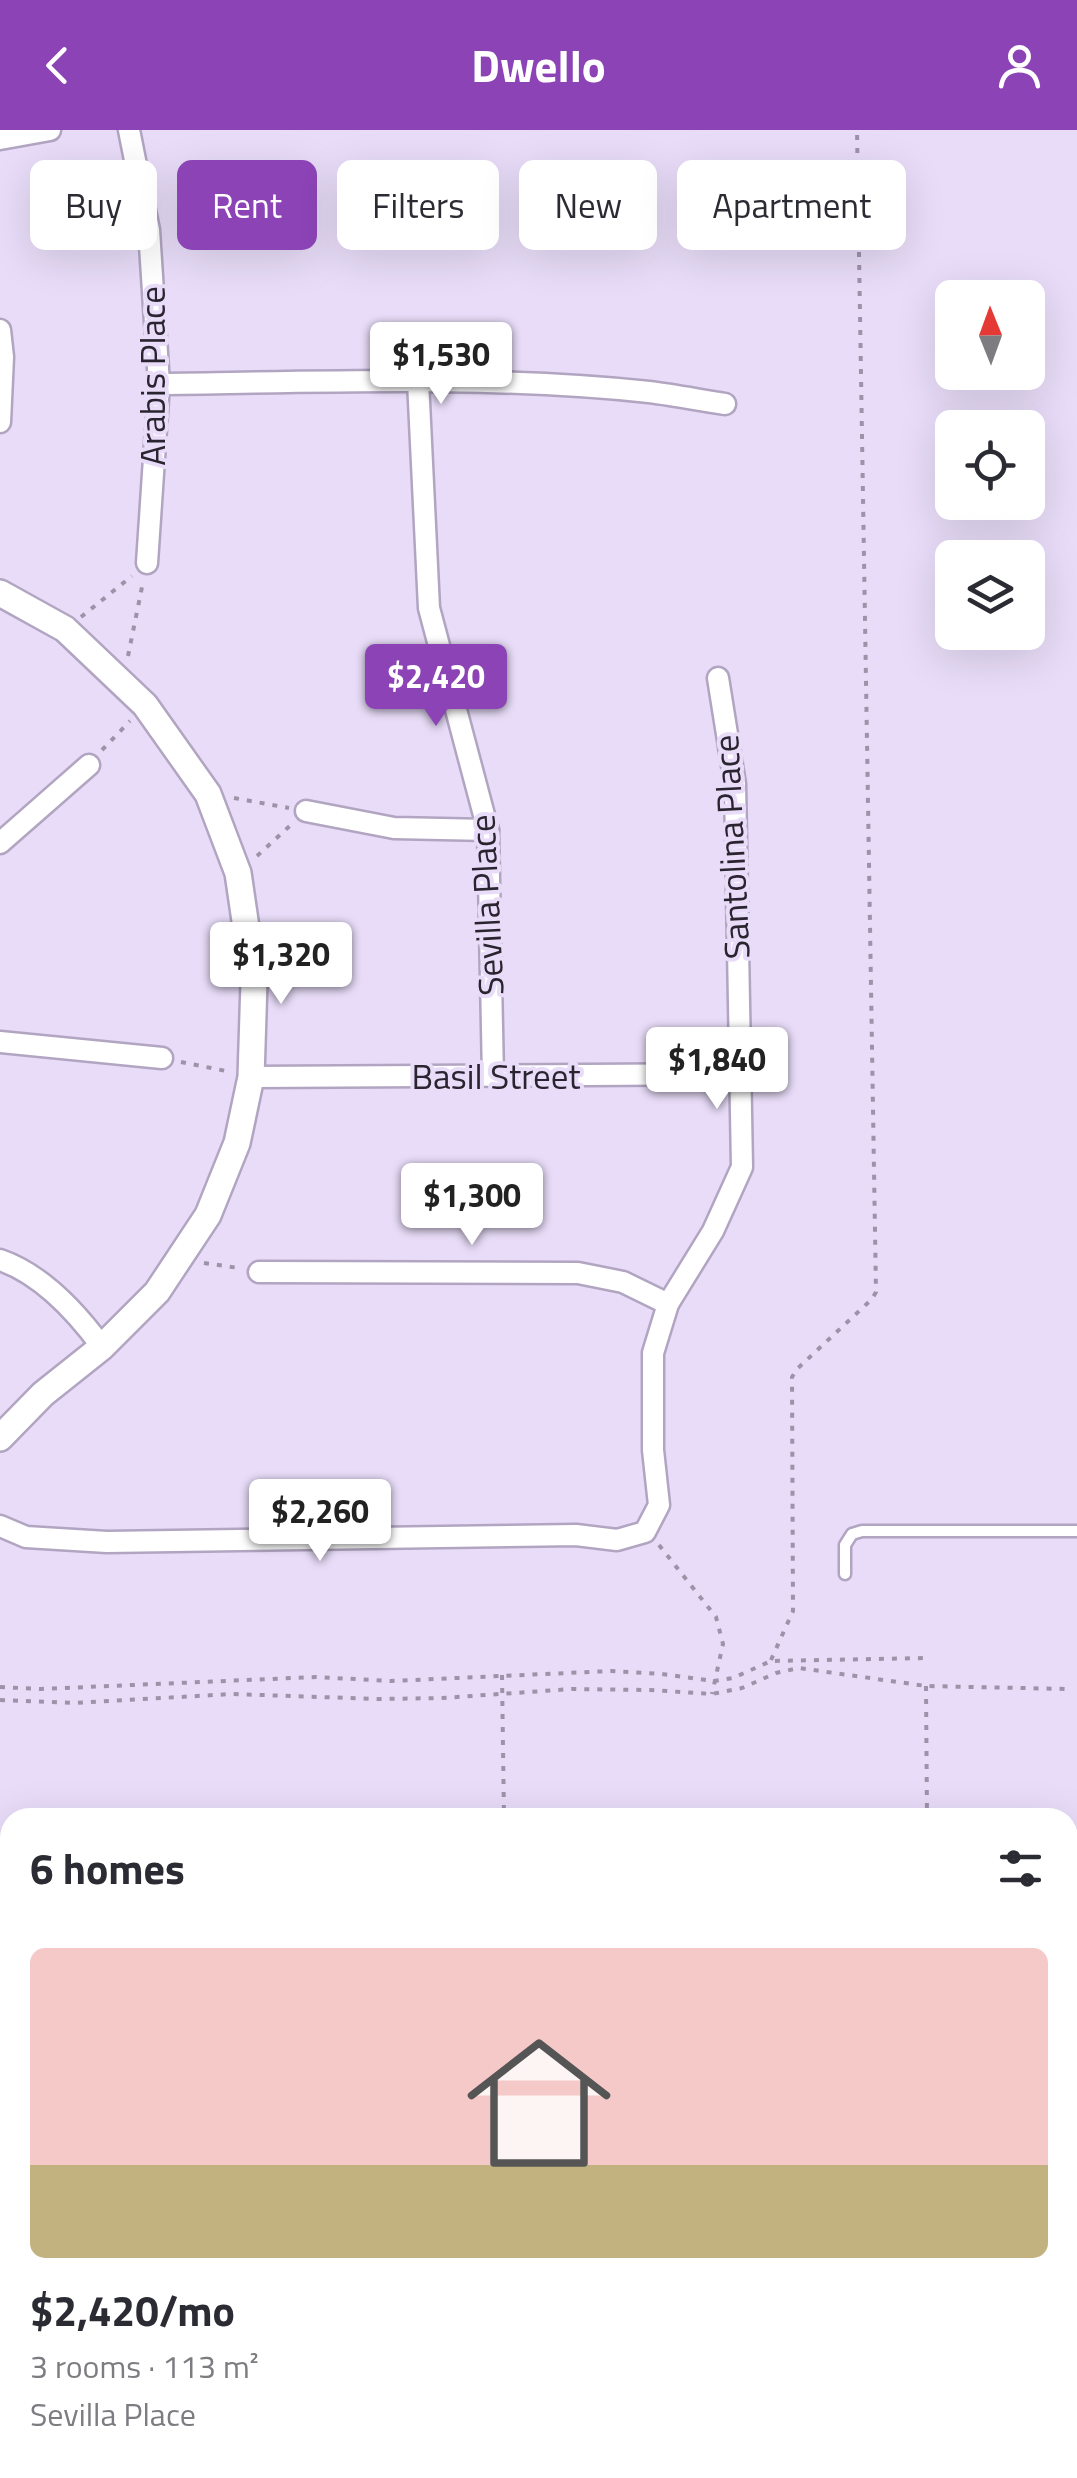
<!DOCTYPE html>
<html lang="en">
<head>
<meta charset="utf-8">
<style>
  body { margin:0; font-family:"Titillium Web",sans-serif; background:#f7f7f7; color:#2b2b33; height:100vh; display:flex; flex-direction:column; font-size:38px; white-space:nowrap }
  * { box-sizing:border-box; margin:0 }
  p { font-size:32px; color:#7c7c81 }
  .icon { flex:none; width:55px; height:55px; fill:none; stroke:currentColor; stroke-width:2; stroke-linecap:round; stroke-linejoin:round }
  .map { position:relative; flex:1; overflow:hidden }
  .details { position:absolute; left:0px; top:1678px; width:1078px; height:672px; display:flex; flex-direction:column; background:#fff; border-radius:30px 30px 0 0; box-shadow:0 10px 40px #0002 }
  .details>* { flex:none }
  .hud { position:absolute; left:30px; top:30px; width:1018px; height:90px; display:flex; gap:20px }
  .needle { width:65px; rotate:359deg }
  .tools { position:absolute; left:935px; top:150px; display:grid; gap:20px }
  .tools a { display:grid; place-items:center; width:110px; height:110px; border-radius:15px; background:#fff; box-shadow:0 10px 40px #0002; font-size:50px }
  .price { position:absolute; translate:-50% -85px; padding:0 22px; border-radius:10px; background:#fff; color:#222; font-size:32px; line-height:65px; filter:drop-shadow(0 2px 5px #0008) }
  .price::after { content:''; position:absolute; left:50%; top:60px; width:30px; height:22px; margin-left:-15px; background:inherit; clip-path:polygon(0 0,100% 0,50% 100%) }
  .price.active { background:#8b43b5; color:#fff }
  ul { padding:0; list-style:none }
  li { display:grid; align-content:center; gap:20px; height:530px; padding:0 30px }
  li+li { border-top:2px solid #e1e1e2 }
  li span { display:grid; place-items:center; height:310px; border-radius:15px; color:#555 }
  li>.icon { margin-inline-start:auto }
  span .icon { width:180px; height:180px; fill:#fffc; stroke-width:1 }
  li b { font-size:42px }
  h2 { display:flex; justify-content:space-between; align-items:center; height:120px; padding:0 30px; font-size:42px }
  .tag { padding:0 35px; border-radius:15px; background:#fff; box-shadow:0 10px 40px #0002; font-size:35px; line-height:90px }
  .tag.active { background:#8b43b5; color:#fff }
  header { display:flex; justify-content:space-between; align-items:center; height:130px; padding:0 30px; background:#8b43b5; color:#fff; font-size:45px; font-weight:700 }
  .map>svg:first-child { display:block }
</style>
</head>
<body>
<header><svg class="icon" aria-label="back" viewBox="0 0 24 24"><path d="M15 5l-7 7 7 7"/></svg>Dwello<svg class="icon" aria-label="person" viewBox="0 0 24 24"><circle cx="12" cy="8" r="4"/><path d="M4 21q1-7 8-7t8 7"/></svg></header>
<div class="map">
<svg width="1077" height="2348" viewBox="0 0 1077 2348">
  <rect width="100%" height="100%" fill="#e8dcf8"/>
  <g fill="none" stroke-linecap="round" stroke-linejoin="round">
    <g stroke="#b1a5c1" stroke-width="15">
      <path id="service" d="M 845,1444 L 845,1415 L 852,1404 L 862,1401 L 1077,1401"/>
    </g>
    <g stroke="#b1a5c1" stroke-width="25">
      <g id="minor">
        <path d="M 129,0 L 149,100 L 159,254 L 147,433"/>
        <path d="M 0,9 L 50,0"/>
        <path d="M 0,200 L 3,227 L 0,292"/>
        <path d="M 418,251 L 429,478 L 488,700 L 493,947"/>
        <path d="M 159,254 C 322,252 487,245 649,262 C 674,265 699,270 725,274"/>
        <path d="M 306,681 L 394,698 L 488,700"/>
        <path d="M 0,713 L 89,635"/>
        <path d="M 0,912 L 162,928"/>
        <path d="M 251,947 L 741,944"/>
        <path d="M 0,1130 C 41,1144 77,1183 102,1217"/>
        <path d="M 259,1142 L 578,1143 L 623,1152 L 668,1174"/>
        <path d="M 0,1396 L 26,1407 L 107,1412 L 576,1405 L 617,1410 L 645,1402 L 659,1375 L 653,1320 L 653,1223 L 668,1174 L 713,1101 L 742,1037 L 735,654 L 718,548"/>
        <path d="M 1068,2174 L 1077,2174"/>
        <path d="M 496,2340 L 496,2348"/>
      </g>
    </g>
    <g stroke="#b1a5c1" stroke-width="30">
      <path id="tertiary" d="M 0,463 L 65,499 L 145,575 L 208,664 L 238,743 L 254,852 L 251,947 L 237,1013 L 208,1085 L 157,1162 L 102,1217 L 43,1264 L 0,1308"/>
    </g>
    <g stroke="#9d93a9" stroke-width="4" stroke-dasharray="5 8" stroke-linecap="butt">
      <path d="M 81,487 L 132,446"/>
      <path d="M 128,526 L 143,452"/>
      <path d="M 102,620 L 130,591"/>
      <path d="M 234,668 L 289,678"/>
      <path d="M 257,726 L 294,692"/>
      <path d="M 181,932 L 231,942"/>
      <path d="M 204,1133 L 239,1138"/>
      <path d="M 659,1415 L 716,1487 L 723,1514 L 712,1564"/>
      <path d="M 771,1530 L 793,1481 L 792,1247 L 797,1239 L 872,1169 L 876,1162 L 857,0"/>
      <path d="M 502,1545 L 504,1688"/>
      <path d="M 926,1556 L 927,1688"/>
      <path d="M 0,1557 L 41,1559 L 316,1547 L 391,1551 L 611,1541 L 662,1544 L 714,1551 L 733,1548 L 771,1531 L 929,1528"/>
      <path d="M 0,1570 L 75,1573 L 232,1564 L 379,1569 L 442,1568 L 572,1559 L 650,1560 L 712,1564 L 742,1558 L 776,1543 L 799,1538 L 926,1556 L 1067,1559"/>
      <path d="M 0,2192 L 10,2193"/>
      <path d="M 0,2213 L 10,2213"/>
    </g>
    <use href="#service" stroke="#fff" stroke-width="10"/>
    <use href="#minor" stroke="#fff" stroke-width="20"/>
    <use href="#tertiary" stroke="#fff" stroke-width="25"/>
  </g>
  <g text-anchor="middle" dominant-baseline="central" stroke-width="8" stroke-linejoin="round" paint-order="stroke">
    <g font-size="35" fill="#29242f" stroke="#e8dcf8">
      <text transform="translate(152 246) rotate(-90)">Arabis Place</text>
      <text transform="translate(731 717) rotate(-93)">Santolina Place</text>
      <text transform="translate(486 775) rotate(-93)">Sevilla Place</text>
      <text x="496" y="946">Basil Street</text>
    </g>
  </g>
</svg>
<div class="tools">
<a><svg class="needle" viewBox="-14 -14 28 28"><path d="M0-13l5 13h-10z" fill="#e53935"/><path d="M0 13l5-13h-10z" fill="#7c7c81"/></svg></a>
<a><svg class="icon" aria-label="locate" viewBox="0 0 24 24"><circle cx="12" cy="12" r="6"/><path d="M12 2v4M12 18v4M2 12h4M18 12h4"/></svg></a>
<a><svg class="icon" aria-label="layers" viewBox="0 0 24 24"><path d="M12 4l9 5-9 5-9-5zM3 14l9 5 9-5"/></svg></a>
</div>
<b class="price" style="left:441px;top:277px">$1,530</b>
<b class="price active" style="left:436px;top:599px">$2,420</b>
<b class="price" style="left:281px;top:877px">$1,320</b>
<b class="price" style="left:717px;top:982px">$1,840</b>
<b class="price" style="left:472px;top:1118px">$1,300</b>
<b class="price" style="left:320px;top:1434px">$2,260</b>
<div class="hud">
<a class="tag">Buy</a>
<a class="tag active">Rent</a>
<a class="tag">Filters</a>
<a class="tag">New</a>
<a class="tag">Apartment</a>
</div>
<section class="details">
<h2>6 homes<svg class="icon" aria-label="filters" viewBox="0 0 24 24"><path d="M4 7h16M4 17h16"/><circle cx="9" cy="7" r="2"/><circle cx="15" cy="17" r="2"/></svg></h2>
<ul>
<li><span style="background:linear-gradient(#f6c9c9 70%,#c2b280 0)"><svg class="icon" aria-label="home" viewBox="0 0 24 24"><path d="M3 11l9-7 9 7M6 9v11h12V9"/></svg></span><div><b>$2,420/mo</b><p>3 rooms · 113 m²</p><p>Sevilla Place</p></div></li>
</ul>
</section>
</div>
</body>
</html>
